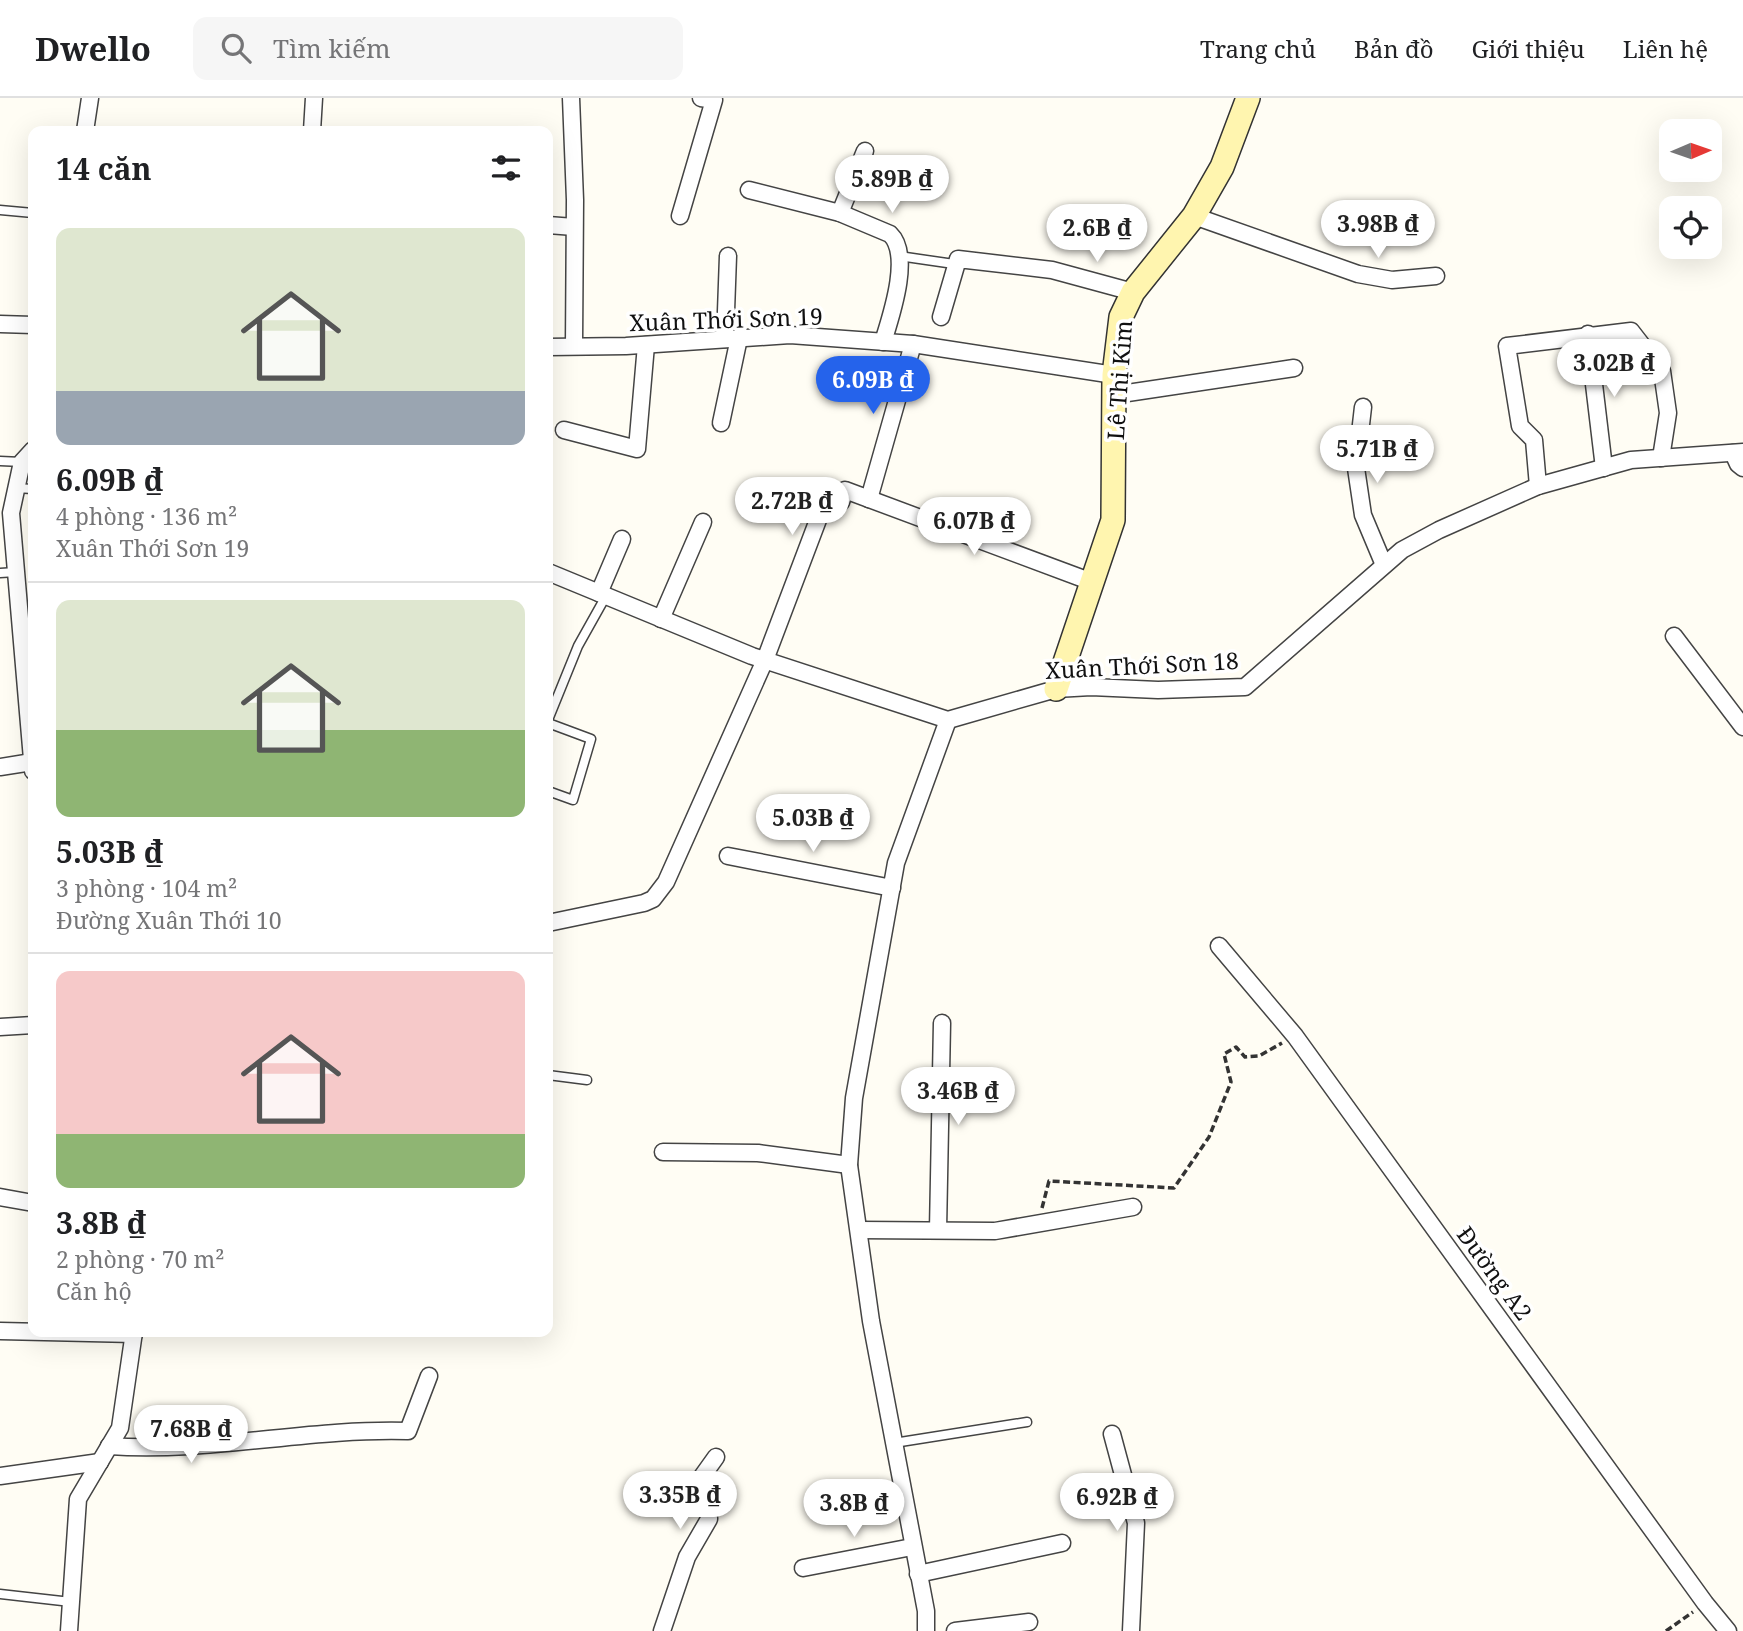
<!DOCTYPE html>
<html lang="vi">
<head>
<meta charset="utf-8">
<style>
  body { margin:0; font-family:"Noto Serif",serif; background:#f6f6f6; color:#202124; height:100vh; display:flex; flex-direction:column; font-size:26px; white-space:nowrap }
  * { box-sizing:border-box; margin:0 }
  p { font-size:23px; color:#757577 }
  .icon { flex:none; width:38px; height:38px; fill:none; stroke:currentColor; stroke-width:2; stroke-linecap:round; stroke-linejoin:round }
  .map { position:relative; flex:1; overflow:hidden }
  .drawer { position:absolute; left:28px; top:28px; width:525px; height:1211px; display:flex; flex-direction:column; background:#fff; border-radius:14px; box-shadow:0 7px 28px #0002 }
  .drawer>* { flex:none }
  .needle { width:46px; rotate:88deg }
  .controls { position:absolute; left:1659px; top:21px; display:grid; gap:14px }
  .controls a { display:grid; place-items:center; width:63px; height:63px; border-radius:14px; background:#fff; box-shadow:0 7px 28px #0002; font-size:35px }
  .price { position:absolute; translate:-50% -60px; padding:0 16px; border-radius:24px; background:#fff; color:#222; font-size:23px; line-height:46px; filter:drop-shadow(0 2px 4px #0008) }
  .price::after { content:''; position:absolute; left:50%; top:42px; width:21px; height:16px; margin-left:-10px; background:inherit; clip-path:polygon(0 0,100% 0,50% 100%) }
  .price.on { background:#2563eb; color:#fff }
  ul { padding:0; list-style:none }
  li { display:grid; align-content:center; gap:14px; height:371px; padding:0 28px }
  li+li { border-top:2px solid #e0e0e0 }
  li span { display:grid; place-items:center; height:217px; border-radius:14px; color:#555 }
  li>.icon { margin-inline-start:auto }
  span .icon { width:126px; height:126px; fill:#fffc; stroke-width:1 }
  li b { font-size:30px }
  h2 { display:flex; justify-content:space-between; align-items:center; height:84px; padding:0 28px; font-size:30px }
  header { display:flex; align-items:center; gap:42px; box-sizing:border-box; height:98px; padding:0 35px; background:#fff; border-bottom:2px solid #e0e0e0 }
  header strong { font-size:33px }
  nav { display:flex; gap:38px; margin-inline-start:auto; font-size:24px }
  .search { width:490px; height:63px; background:#f6f6f6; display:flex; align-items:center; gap:18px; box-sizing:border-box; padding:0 24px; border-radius:14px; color:#757577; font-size:26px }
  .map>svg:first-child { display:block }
</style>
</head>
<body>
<header>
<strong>Dwello</strong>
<div class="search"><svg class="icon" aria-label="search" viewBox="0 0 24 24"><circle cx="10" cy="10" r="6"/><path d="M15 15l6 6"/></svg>Tìm kiếm</div>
<nav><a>Trang chủ</a><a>Bản đồ</a><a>Giới thiệu</a><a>Liên hệ</a></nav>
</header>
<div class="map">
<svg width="1743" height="1533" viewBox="0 0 1743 1533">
  <rect width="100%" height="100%" fill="#fffdf4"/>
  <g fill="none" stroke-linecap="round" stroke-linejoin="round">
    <g stroke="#444" stroke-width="11">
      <g id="lane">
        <path d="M 0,112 L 33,115"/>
        <path d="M 899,158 L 954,166"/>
        <path d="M 0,363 L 22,364"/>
        <path d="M 15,390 L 33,391"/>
        <path d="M 0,475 L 16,474"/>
        <path d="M 548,622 L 578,548 L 606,498"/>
        <path d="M 548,625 L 591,641 L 573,702 L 548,693"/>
        <path d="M 548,977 L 587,982"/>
        <path d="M 894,1345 L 1027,1324"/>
        <path d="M 0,1496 L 71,1504"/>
      </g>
    </g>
    <g stroke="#444" stroke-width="19">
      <g id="street">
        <path d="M 571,0 L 575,102 L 574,247"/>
        <path d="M 85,33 L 90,0"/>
        <path d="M 312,33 L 314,0"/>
        <path d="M 749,92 L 840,115 L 890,136 C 912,157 891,218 883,244"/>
        <path d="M 840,115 L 865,53"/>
        <path d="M 680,118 L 714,2 L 701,0"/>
        <path d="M 1194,118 L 1358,176 L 1392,182 L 1436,178"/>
        <path d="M 548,127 L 574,129"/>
        <path d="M 941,219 L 958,161 L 1052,172 L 1133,194"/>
        <path d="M 0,226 L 33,227"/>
        <path d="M 1588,236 L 1604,370"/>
        <path d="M 725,241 L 728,158"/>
        <path d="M 548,249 L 626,248 L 790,237 L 913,246 L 1114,277"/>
        <path d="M 1114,297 L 1294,270"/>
        <path d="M 1363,309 L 1356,370 L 1363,417 L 1384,467"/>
        <path d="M 721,325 L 739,240"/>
        <path d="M 564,332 L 637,351 L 646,247"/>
        <path d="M 33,352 L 22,364 L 11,415 L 33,673"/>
        <path d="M 1733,355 L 1738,366 L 1743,370"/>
        <path d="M 1538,388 L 1534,342 L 1520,328 L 1507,248 L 1631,233 L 1662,273 L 1668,315 L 1661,360"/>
        <path d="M 869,401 L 913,246"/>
        <path d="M 548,474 L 752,558 L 948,622 L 1056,591 L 1091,589 L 1158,592 L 1245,589 L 1402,452 L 1439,432 L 1538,388 L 1631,362 L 1743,354"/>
        <path d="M 599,495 L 622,441"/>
        <path d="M 661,521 L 703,424"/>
        <path d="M 1674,538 L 1743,629"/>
        <path d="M 0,669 L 32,664"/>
        <path d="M 728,758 L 892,790"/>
        <path d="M 548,825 L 644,805 L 653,801 L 666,784 L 765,562 L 827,398 L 841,404 L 845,392 L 1092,484"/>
        <path d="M 1219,848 L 1295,938 L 1705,1505 L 1728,1533"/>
        <path d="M 0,929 L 33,927"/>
        <path d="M 663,1054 L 758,1055 L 849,1067"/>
        <path d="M 0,1099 L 33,1105"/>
        <path d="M 859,1132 L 995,1133 L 1133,1109"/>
        <path d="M 938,1132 L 942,925"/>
        <path d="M 0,1233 L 134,1236"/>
        <path d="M 1112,1336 L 1136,1425 L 1131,1533"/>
        <path d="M 109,1348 C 210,1355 308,1330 408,1333 L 429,1278"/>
        <path d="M 0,1378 L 100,1364"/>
        <path d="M 803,1470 L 912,1449"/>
        <path d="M 918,1476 L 1062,1445"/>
        <path d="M 69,1533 L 78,1401 L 120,1330 L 134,1234"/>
        <path d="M 662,1533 L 687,1459 L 709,1421 L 708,1402 L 701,1380 L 716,1359"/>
        <path d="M 926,1533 L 926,1513 L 871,1223 L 849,1067 L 854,1000 L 896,765 L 948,622"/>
        <path d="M 955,1533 L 1029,1524"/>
      </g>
    </g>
    <g stroke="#333" stroke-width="26">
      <path id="secondary" d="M 1056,591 L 1113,422 L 1114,277 L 1121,219 L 1133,194 L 1194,118 L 1222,69 L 1248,0"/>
    </g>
    <g stroke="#333" stroke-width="3.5" stroke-dasharray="7 3.5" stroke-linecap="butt">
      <path d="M 1042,1110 L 1049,1083 L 1174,1090 L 1209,1039 L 1231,984 L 1224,956 L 1236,949 L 1245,959 L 1259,958 L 1282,945"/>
      <path d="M 1666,1533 L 1693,1514"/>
    </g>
    <use href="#lane" stroke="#fff" stroke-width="8"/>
    <use href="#street" stroke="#fff" stroke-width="16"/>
    <use href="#secondary" stroke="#fff5af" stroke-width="23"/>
  </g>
  <g text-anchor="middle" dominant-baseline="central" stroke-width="7" stroke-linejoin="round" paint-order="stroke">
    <g font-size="23" fill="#111" stroke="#fff">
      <text transform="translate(726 221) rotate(-2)">Xuân Thới Sơn 19</text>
      <text transform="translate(1119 282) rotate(-86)">Lê Thị Kim</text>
      <text transform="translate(1142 567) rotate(-3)">Xuân Thới Sơn 18</text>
      <text transform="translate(1495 1175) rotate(54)">Đường A2</text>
    </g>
  </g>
</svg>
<div class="controls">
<a><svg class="needle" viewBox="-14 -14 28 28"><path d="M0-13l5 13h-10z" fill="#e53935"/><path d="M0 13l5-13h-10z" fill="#757577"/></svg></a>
<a><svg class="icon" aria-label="locate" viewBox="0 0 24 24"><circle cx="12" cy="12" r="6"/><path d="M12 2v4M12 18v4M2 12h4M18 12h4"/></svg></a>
</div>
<b class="price" style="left:892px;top:117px">5.89B ₫</b>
<b class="price" style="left:1378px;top:162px">3.98B ₫</b>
<b class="price" style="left:1097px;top:166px">2.6B ₫</b>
<b class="price" style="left:1614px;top:301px">3.02B ₫</b>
<b class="price on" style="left:873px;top:318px">6.09B ₫</b>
<b class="price" style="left:1377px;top:387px">5.71B ₫</b>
<b class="price" style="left:792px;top:439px">2.72B ₫</b>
<b class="price" style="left:974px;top:459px">6.07B ₫</b>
<b class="price" style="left:813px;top:756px">5.03B ₫</b>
<b class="price" style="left:958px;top:1029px">3.46B ₫</b>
<b class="price" style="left:191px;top:1367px">7.68B ₫</b>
<b class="price" style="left:680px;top:1433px">3.35B ₫</b>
<b class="price" style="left:1117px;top:1435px">6.92B ₫</b>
<b class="price" style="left:854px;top:1441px">3.8B ₫</b>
<section class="drawer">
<h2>14 căn<svg class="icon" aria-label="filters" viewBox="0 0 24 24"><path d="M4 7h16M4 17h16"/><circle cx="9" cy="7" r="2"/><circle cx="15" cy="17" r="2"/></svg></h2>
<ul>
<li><span style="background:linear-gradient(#dfe7d0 75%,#9aa5b1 0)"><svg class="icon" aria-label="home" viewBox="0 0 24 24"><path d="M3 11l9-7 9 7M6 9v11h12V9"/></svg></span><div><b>6.09B ₫</b><p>4 phòng · 136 m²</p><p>Xuân Thới Sơn 19</p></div></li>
<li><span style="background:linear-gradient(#dfe7d0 60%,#8fb573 0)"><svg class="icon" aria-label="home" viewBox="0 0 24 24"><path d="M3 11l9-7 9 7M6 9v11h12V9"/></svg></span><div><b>5.03B ₫</b><p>3 phòng · 104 m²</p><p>Đường Xuân Thới 10</p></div></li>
<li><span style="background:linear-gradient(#f6c9c9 75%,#8fb573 0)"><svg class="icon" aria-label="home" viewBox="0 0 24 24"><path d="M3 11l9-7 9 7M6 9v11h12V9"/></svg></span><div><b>3.8B ₫</b><p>2 phòng · 70 m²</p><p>Căn hộ</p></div></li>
</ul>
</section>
</div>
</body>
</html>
